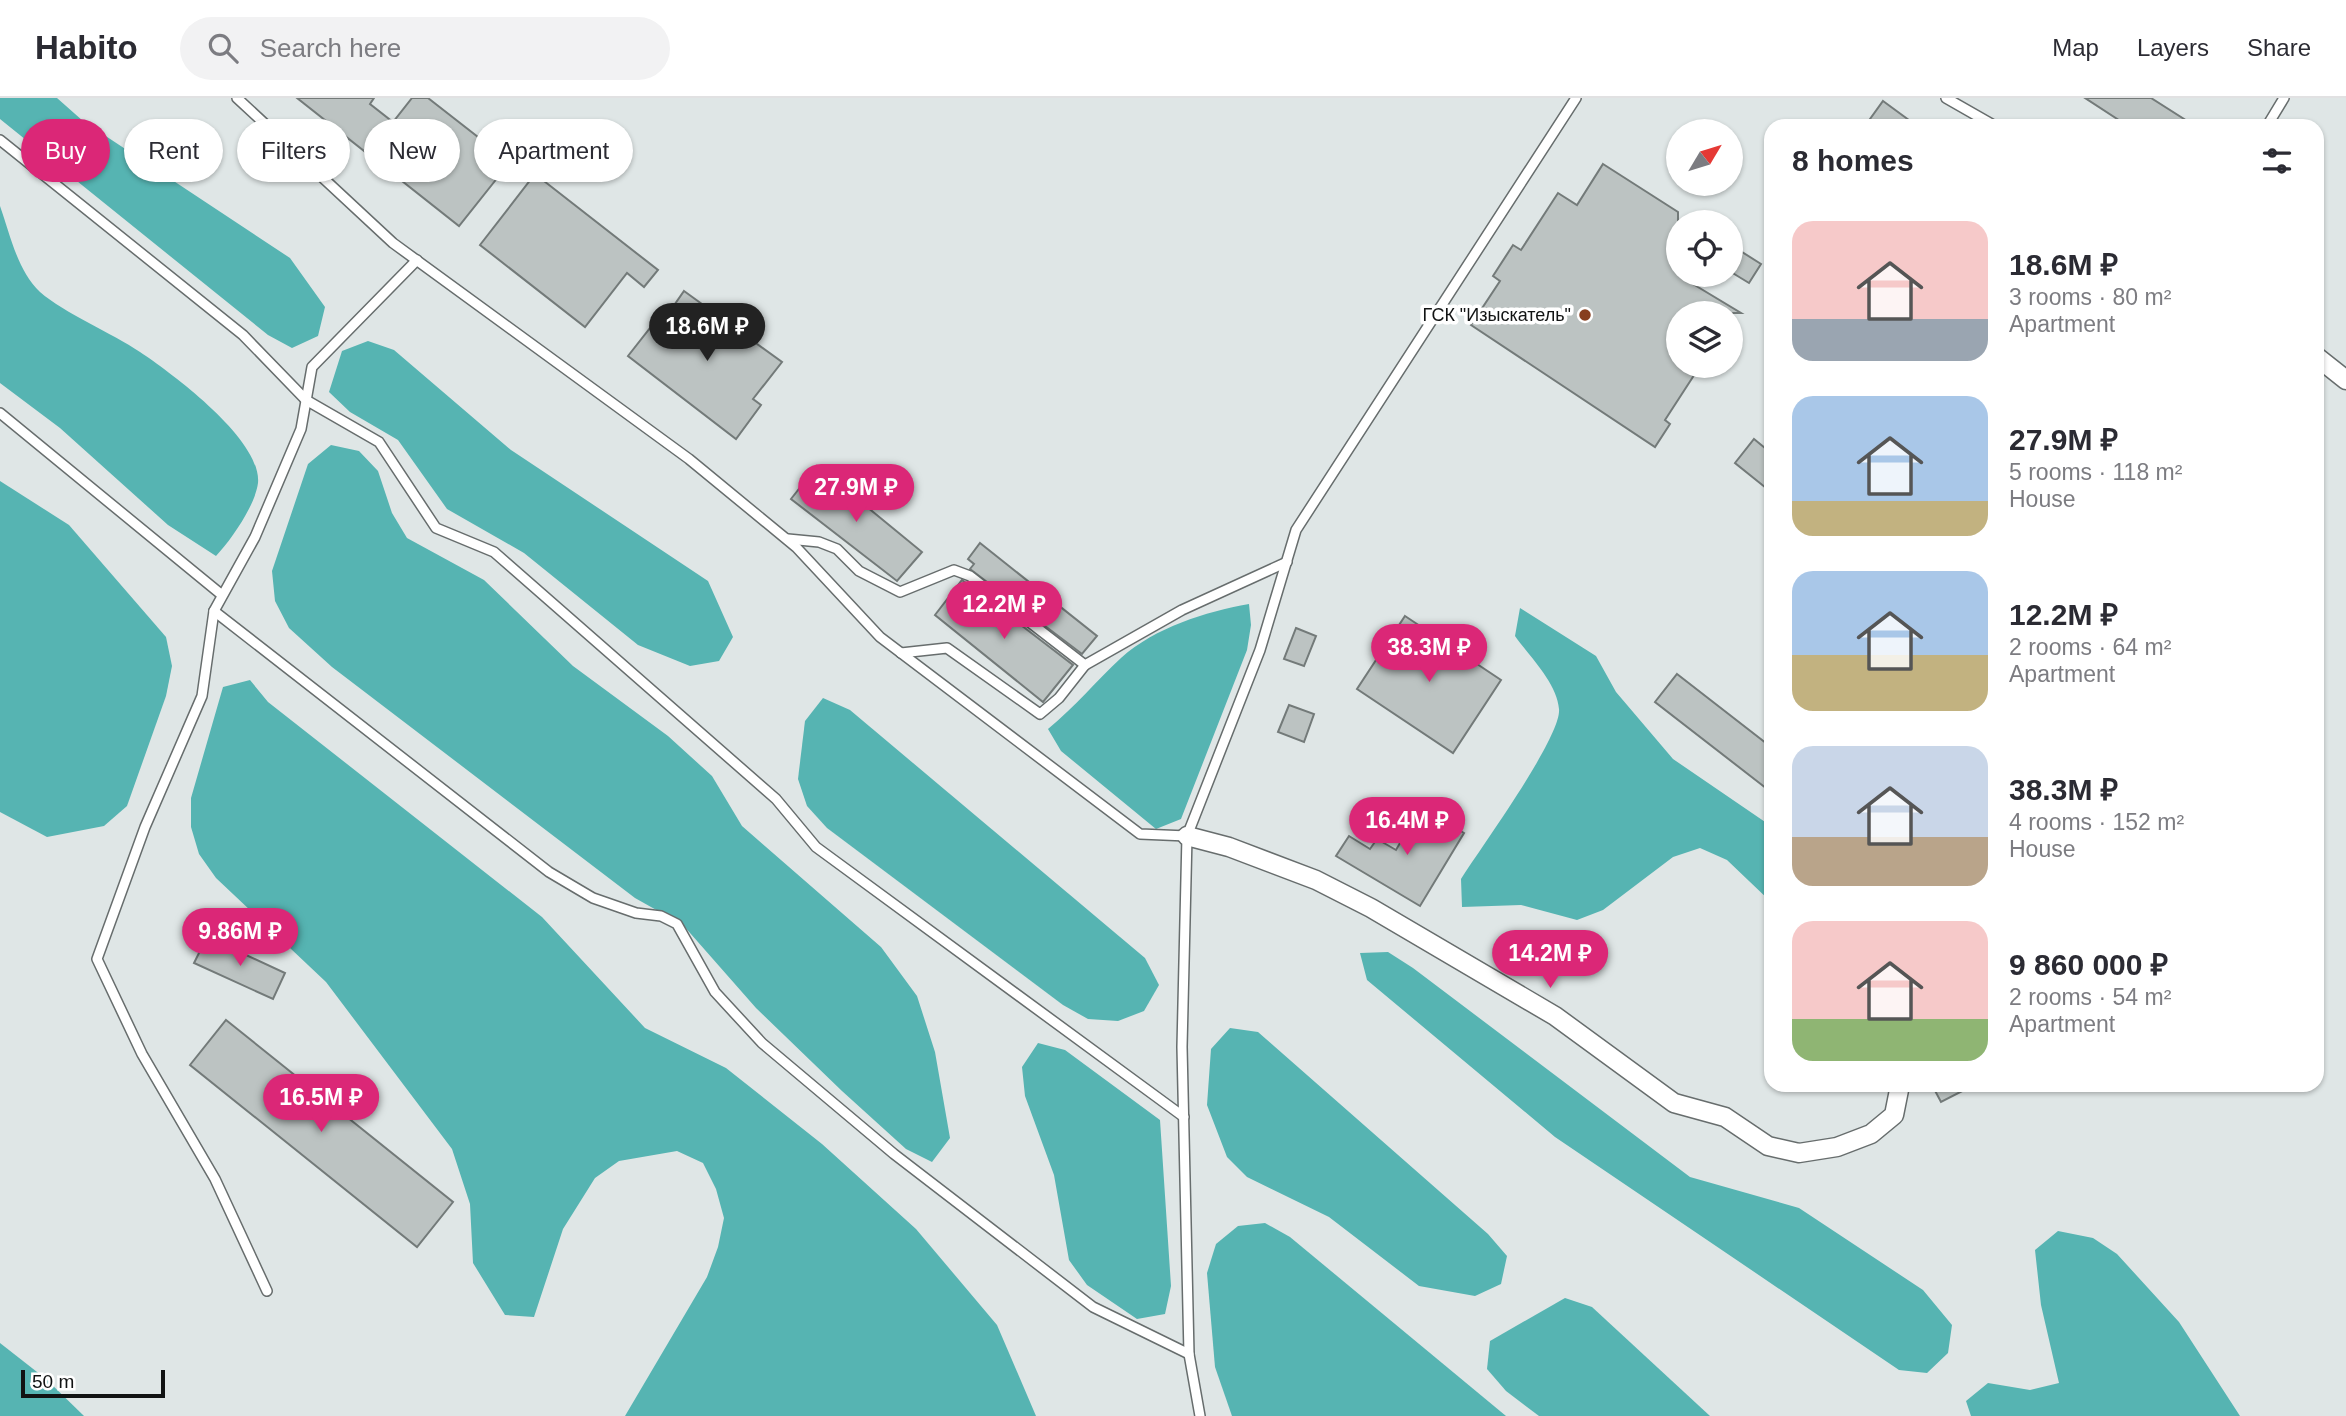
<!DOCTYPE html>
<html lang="en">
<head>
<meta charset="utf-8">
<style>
  body { margin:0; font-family:Helvetica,sans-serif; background:#f2f2f3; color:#2b2b33; height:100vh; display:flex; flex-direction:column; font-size:26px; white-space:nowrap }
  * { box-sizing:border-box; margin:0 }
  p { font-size:23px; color:#7c7c81 }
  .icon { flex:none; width:38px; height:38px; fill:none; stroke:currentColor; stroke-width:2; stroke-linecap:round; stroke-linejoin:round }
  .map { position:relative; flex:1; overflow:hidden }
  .side { position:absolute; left:1764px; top:21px; width:560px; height:973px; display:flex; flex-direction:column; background:#fff; border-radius:21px; box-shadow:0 2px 5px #0004 }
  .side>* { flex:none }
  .guide { position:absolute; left:21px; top:21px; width:665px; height:63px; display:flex; gap:14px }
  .needle { width:46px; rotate:52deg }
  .fabs { position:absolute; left:1666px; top:21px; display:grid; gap:14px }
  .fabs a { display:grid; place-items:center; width:77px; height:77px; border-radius:50%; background:#fff; box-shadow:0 2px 5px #0004; font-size:35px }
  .scale { position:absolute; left:21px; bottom:18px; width:144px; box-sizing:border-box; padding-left:7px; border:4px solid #111313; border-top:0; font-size:19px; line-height:24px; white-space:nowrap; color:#111313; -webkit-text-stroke:5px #fff; paint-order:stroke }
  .price { position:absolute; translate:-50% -60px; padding:0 16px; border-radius:24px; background:#db2777; color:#fff; font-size:23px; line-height:46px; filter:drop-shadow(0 2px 4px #0008) }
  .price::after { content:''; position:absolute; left:50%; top:42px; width:21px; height:16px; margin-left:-10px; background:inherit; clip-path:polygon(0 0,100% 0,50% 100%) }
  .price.active { background:#222; color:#fff }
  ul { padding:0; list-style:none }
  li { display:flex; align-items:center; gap:21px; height:175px; padding:0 28px }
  li span { display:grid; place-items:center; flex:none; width:196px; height:140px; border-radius:21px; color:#555 }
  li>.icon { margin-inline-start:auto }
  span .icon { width:84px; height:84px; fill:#fffc; stroke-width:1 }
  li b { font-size:30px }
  h2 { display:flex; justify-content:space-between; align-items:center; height:84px; padding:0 28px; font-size:30px }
  .chip { padding:0 24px; border-radius:32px; background:#fff; box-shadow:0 2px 5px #0004; font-size:24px; line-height:63px }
  .chip.active { background:#db2777; color:#fff }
  header { display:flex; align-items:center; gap:42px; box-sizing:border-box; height:98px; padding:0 35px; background:#fff; border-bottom:2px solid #e1e1e2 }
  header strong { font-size:33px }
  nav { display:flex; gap:38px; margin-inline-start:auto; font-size:24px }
  .search { width:490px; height:63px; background:#f2f2f3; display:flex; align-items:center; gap:18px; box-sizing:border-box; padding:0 24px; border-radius:38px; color:#7c7c81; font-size:26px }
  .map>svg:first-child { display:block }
</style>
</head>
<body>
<header>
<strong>Habito</strong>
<div class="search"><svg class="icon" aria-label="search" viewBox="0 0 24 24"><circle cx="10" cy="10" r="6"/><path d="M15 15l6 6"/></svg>Search here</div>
<nav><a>Map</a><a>Layers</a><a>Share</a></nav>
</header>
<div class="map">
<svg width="2346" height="1318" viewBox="0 0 2346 1318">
  <rect width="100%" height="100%" fill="#dfe6e6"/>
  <g fill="#56b4b2">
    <path d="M 0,0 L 57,0 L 83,23 L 290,160 L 325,209 L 318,238 L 292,250 L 268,237 L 0,21 Z"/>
    <path d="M 0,108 C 10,136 17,172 40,194 C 64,215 112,235 140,254 C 173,276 262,342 258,385 C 255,408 231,442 216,458 L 168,427 L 60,330 L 0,285 Z"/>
    <path d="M 368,243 L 394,252 L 511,352 L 708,483 L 733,539 L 719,563 L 690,568 L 638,547 L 524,455 L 447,411 L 398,342 L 350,314 L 329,294 L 342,253 Z"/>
    <path d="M 331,347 L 359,353 L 378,373 L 392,415 L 407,440 L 484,482 L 573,568 L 668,638 L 712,678 L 742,728 L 881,849 L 917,898 L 935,954 L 950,1040 L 932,1064 L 906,1051 L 842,993 L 756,910 L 683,827 L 635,800 L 332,569 L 289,530 L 275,503 L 272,473 L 308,366 Z"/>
    <path d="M 0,383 L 69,427 L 166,539 L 172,568 L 166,598 L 127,708 L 104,728 L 47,739 L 0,714 Z"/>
    <path d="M 1249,506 L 1251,527 L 1247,552 L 1181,721 L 1156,731 L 1061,653 L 1048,631 C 1075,609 1096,583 1121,560 C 1156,529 1205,514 1249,506 Z"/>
    <path d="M 1520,510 L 1596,558 L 1616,594 L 1673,661 L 1771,728 L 1771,804 L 1727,762 L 1700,750 L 1673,759 L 1603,812 L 1577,822 L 1521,807 L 1462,809 L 1461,781 C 1479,752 1562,639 1559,611 C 1557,585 1529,558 1515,538 Z"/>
    <path d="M 250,582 L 268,604 L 542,819 L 645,930 L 726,970 L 822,1046 L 916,1131 L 997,1227 L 1036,1318 L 625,1318 L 707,1179 L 718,1149 L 724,1120 L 716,1091 L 703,1065 L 677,1053 L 619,1063 L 595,1080 L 563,1131 L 534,1219 L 505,1217 L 473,1165 L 470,1106 L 452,1051 L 326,884 L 216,780 L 199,756 L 191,729 L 191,700 L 223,589 Z"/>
    <path d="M 823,600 L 850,612 L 1145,860 L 1159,887 L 1144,913 L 1118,923 L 1088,921 L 1063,907 L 827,730 L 807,708 L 798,681 L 805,623 Z"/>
    <path d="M 1388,854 L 1413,870 L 1690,1079 L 1799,1110 L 1923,1192 L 1952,1227 L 1948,1255 L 1927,1275 L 1899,1272 L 1555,1039 L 1367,882 L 1360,855 Z"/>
    <path d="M 1230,930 L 1258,934 L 1488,1136 L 1507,1158 L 1501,1186 L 1475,1198 L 1419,1188 L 1329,1119 L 1247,1079 L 1227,1059 L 1207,1007 L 1211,951 Z"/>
    <path d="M 1038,945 L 1065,952 L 1160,1022 L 1171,1188 L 1165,1216 L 1137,1221 L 1087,1187 L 1069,1162 L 1054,1077 L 1025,998 L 1022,969 Z"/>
    <path d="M 1265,1125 L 1290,1139 L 1506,1318 L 1232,1318 L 1215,1269 L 1207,1175 L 1216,1146 L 1238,1128 Z"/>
    <path d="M 2058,1133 L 2093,1140 L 2117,1156 L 2179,1224 L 2240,1318 L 1971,1318 L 1966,1303 L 1988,1285 L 2030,1292 L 2059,1285 L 2041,1207 L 2035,1152 Z"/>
    <path d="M 1565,1200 L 1592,1209 L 1710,1318 L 1539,1318 L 1506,1293 L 1487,1271 L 1490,1243 Z"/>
    <path d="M 0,1245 L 46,1281 L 84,1318 L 0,1318 Z"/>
  </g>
  <g fill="#bcc3c2" stroke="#737a79" stroke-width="2">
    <path d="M 297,0 L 374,0 L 370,6 L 393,24 L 412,0 L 428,0 L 510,64 L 459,128 Z"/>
    <path d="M 2085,0 L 2151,0 L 2195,28 L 2128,28 Z"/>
    <path d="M 1883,3 L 1917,28 L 1865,28 Z"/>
    <path d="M 1603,66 L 1678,114 L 1678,177 L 1741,215 L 1678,215 L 1678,268 L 1700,268 L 1665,322 L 1670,326 L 1655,349 L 1471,227 L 1500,183 L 1493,178 L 1513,147 L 1521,152 L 1558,95 L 1577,107 Z"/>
    <path d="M 535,76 L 658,172 L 644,189 L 627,175 L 585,229 L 480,147 Z"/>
    <path d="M 1731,147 L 1761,166 L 1749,185 L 1731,174 Z"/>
    <path d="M 684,193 L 782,264 L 753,301 L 761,307 L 736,341 L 628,258 L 654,225 L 659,229 Z"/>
    <path d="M 1754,341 L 1771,355 L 1771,394 L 1735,365 Z"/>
    <path d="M 817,368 L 922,454 L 897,483 L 791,401 Z"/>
    <path d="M 980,445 L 1097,538 L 1082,556 L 970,471 L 974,466 L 968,461 Z"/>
    <path d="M 962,482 L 1073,567 L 1043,604 L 935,517 Z"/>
    <path d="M 1405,518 L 1501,582 L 1453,655 L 1357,591 Z"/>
    <path d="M 1296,530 L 1316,538 L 1304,568 L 1284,561 Z"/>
    <path d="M 1677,576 L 1771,649 L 1771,694 L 1655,604 Z"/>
    <path d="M 1289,607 L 1314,616 L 1304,644 L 1278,634 Z"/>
    <path d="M 1421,709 L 1464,735 L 1420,808 L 1336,758 L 1349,738 L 1370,751 L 1377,741 L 1396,752 Z"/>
    <path d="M 207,839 L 285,875 L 273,901 L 194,865 Z"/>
    <path d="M 226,922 L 453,1104 L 417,1149 L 190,967 Z"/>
    <path d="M 1932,987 L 1974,987 L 1941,1004 Z"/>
  </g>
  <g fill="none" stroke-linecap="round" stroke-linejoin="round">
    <g stroke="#676d6d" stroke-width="12">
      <g id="service">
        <path d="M 237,0 L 393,145 L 689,361 L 796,449 L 880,539 L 1140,736 L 1187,738"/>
        <path d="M 1946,0 L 1995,28"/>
        <path d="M 2267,28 L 2284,0"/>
        <path d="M 0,42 L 243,237 L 306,302 L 379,344 L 436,430 L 494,454 L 776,701 L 816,749 L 1184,1019"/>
        <path d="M 0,315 L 222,497"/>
        <path d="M 788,441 L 819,444 L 837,451 L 859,473 L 900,494 L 954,472 L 970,478 L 1085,567 L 1182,512 L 1287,464"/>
        <path d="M 214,513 L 549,774 L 593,800 L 636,815 L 661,818 L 677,826 L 715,894 L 762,945 L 894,1056 L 1093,1209 L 1189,1256"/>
        <path d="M 901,555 L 947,550 L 1040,616 L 1059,600 L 1085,567"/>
        <path d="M 267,1193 L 215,1081 L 142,956 L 97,861 L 145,729 L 202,598 L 214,513 L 255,439 L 301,331 L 312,269 L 417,162"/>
        <path d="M 1200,1318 L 1189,1256 L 1182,949 L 1187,738 L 1260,552 L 1296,432 L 1576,0"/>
      </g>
    </g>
    <g stroke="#676d6d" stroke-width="21">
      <g id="minor">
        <path d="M 2317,259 L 2346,282"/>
        <path d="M 1187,738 L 1229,749 L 1316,782 L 1371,810 L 1555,918 L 1674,1005 L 1725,1019 L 1768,1048 L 1799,1055 L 1837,1049 L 1871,1036 L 1894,1017 L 1900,987"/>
      </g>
    </g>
    <use href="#service" stroke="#fff" stroke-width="9"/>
    <use href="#minor" stroke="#fff" stroke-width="18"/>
  </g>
  <circle fill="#873f1f" stroke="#fff" stroke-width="2.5" cx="1585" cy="217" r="7"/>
  <g text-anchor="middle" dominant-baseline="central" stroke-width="7" stroke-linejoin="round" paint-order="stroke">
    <g font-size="18" fill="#111313" stroke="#fff" text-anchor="end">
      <text x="1571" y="217">ГСК "Изыскатель"</text>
    </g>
  </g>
</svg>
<div class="fabs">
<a><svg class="needle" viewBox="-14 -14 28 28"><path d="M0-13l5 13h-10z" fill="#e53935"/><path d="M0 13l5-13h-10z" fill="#7c7c81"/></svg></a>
<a><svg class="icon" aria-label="locate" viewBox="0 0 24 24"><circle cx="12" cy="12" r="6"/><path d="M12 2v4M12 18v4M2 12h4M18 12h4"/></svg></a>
<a><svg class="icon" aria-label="layers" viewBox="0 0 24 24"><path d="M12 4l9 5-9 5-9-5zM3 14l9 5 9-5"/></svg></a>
</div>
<div class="scale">50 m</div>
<b class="price active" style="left:707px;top:265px">18.6M ₽</b>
<b class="price" style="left:856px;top:426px">27.9M ₽</b>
<b class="price" style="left:1004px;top:543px">12.2M ₽</b>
<b class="price" style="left:1429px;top:586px">38.3M ₽</b>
<b class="price" style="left:1407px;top:759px">16.4M ₽</b>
<b class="price" style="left:240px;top:870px">9.86M ₽</b>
<b class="price" style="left:1550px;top:892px">14.2M ₽</b>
<b class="price" style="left:321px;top:1036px">16.5M ₽</b>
<div class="guide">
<a class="chip active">Buy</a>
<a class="chip">Rent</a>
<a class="chip">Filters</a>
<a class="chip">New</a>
<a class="chip">Apartment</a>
</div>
<section class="side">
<h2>8 homes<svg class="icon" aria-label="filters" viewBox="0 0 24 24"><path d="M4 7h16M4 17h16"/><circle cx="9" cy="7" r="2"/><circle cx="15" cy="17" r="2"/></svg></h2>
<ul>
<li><span style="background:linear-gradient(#f6c9c9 70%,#9aa5b1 0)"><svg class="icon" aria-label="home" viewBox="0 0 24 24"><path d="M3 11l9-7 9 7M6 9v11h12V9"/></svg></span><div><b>18.6M ₽</b><p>3 rooms · 80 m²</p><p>Apartment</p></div></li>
<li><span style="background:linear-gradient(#a9c7e8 75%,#c2b280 0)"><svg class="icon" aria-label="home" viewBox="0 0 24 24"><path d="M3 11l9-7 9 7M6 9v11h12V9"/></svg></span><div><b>27.9M ₽</b><p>5 rooms · 118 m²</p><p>House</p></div></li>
<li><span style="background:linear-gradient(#a9c7e8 60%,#c2b280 0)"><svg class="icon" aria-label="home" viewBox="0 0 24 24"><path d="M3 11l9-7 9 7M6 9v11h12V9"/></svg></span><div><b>12.2M ₽</b><p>2 rooms · 64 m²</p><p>Apartment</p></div></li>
<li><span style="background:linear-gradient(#c9d6e8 65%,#b9a48a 0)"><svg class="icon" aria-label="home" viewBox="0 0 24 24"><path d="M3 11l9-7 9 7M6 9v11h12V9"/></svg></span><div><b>38.3M ₽</b><p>4 rooms · 152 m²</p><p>House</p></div></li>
<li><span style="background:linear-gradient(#f6c9c9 70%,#8fb573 0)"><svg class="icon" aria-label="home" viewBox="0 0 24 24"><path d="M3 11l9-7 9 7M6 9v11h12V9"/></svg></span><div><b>9 860 000 ₽</b><p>2 rooms · 54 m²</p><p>Apartment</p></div></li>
</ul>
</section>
</div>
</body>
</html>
